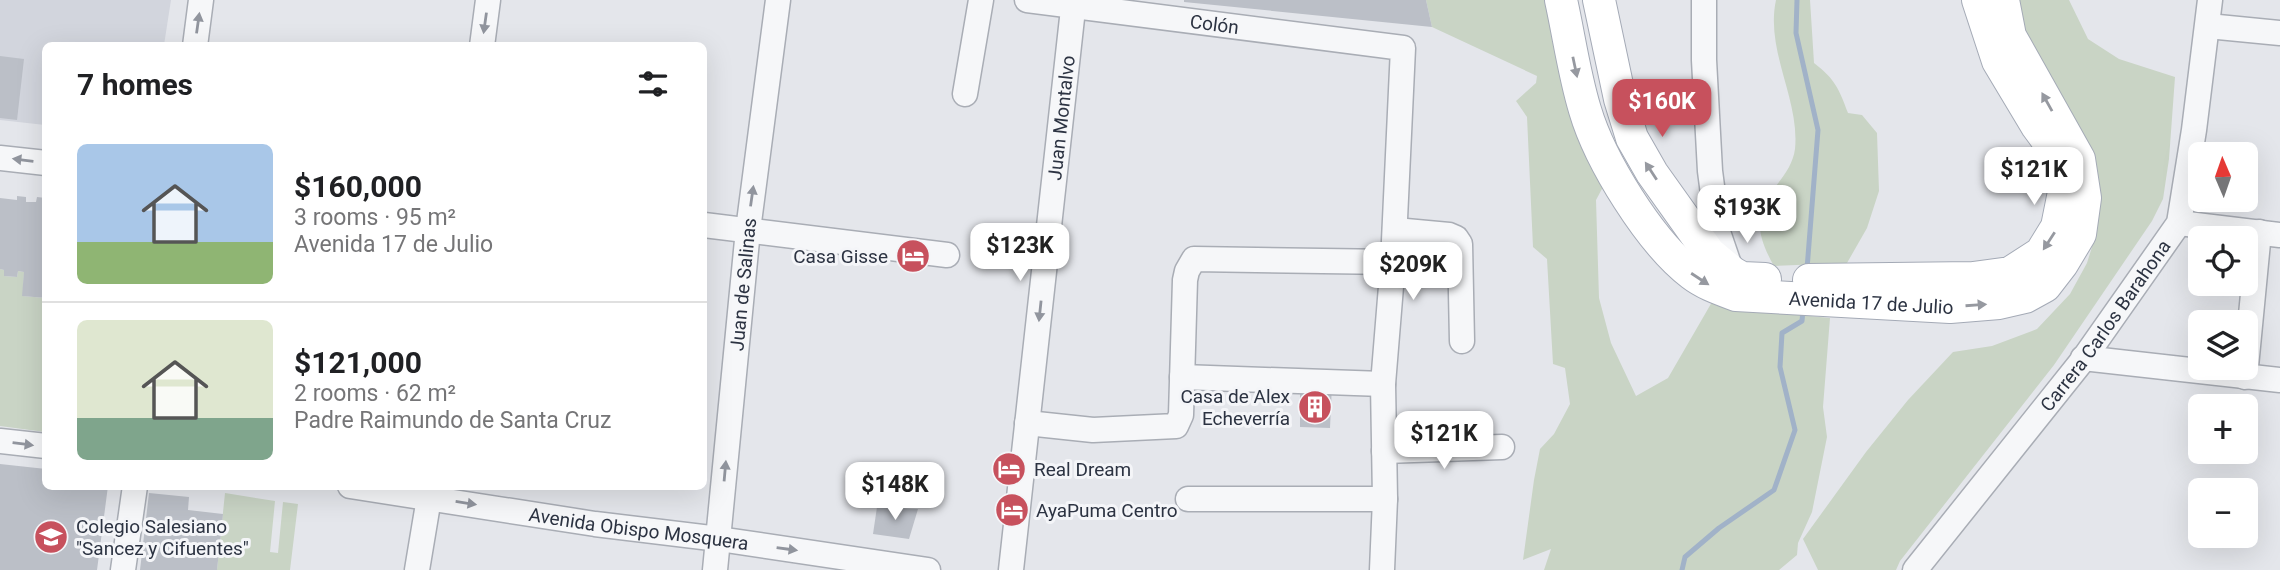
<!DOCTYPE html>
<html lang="en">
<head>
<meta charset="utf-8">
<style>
  body { margin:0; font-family:Roboto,sans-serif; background:#f6f6f6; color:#202124; height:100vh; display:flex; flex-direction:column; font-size:26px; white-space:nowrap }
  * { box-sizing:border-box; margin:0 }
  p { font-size:23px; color:#757577 }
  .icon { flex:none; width:38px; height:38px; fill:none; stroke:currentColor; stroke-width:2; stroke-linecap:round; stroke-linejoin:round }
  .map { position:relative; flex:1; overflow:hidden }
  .details { position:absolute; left:42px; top:42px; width:665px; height:448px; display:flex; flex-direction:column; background:#fff; border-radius:10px; box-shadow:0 7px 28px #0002 }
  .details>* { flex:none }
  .needle { width:46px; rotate:358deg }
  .tools { position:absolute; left:2188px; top:142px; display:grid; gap:14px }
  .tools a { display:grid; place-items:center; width:70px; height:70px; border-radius:10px; background:#fff; box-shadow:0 7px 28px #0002; font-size:35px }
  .price { position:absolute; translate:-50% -60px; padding:0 16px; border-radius:14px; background:#fff; color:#222; font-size:23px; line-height:46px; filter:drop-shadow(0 2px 4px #0008) }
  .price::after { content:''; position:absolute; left:50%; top:42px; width:21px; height:16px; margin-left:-10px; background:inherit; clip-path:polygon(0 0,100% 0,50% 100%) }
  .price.on { background:#c7515d; color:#fff }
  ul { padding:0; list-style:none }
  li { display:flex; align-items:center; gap:21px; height:175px; padding:0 35px }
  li+li { border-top:2px solid #e0e0e0 }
  li span { display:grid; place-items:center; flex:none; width:196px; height:140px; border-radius:10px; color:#555 }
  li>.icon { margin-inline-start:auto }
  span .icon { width:84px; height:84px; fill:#fffc; stroke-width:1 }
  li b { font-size:30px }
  h2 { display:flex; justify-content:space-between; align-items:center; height:84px; padding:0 35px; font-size:30px }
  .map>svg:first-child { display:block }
</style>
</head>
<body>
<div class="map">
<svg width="2280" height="570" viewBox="0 0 2280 570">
  <rect width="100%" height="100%" fill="#e4e6eb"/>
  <path fill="#d2d5dd" d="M 0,0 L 171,0 L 164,45 L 46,46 L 45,125 L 0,120 Z"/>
  <g fill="#c9d4c5">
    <path d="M 1426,0 L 1550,0 L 1603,187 L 1596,200 L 1599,298 L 1611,343 L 1636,396 L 1668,378 L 1712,302 L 1779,313 L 1830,318 L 1823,407 L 1827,437 L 1812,512 L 1798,543 L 1797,555 L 1779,570 L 1544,570 L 1551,549 L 1523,560 L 1534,480 L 1540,449 L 1554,434 L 1570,404 L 1565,368 L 1553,364 L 1547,259 L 1533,247 L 1527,117 L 1516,101 L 1536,83 L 1537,76 L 1432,27 Z"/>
    <path d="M 1776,0 L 1810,0 L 1814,63 C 1835,79 1839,89 1848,113 L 1862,115 L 1877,133 L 1879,191 L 1867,228 L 1847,263 L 1774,266 C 1757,236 1753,215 1775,187 C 1784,176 1793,164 1795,149 C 1800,99 1765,51 1776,0 Z"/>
    <path d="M 2018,0 L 2069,0 L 2088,39 L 2119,59 L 2175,77 L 2169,159 L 2163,199 L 2152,221 L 2054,365 L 1900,561 L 1896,570 L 1818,570 L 1803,539 L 1866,452 L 1908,400 L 1953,352 L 1992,346 L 2037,329 L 2070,294 L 2087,263 L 2096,234 L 2098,200 L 2025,34 Z"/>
    <path d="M 0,269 L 4,270 L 4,276 L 17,277 L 18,271 L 24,272 L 23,296 L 45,298 L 45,432 L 0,426 Z"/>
    <path d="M 225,493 L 275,501 L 270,552 L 278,553 L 283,502 L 298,504 L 290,570 L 217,570 Z"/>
  </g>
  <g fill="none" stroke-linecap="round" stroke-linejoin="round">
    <g stroke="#a1b2c8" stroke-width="5">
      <path d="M 1797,0 L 1796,33 L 1818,130 L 1807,269"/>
      <path d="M 1682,570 L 1685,557 L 1719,528 L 1774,490 L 1795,430 L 1780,367 L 1782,333 L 1802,321 L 1803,310"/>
    </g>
  </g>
  <g fill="#bbbfc7">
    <path d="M 1184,0 L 1426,0 L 1432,27 L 1184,2 Z"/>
    <path d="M 0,56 L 24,59 L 17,120 L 0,118 Z"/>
    <path d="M 17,196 L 26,197 L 26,202 L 36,202 L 37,197 L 46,198 L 46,298 L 22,296 L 24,272 L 18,271 L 17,277 L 4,276 L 4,270 L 0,269 L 0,198 L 17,200 Z"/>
    <path d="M 1332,385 L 1330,428 L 1300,427 L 1300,386 Z"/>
    <path d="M 0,464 L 46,469 L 46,486 L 108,486 L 97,570 L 0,570 Z"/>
    <path d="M 149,493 L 189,497 L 188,510 L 223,514 L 217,570 L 140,570 Z"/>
    <path d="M 877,507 L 918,509 L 909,539 L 873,534 Z"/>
  </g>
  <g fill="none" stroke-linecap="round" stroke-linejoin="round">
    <g stroke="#a9adb5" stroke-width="27">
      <g id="minor">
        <path id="s1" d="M 1027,0 L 1403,48 L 1393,262 L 1383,384 L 1385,499 L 1382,570"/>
        <path d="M 1704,0 L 1704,60 L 1710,171 L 1718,232 L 1732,273"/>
        <path d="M 2208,26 L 2280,33"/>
        <path d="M 195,46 L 201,0"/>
        <path d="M 482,46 L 488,0"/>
        <path d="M 965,94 L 981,0"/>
        <path d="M 0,158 L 46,163"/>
        <path d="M 2179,223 L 2280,235"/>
        <path d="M 704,225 L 947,255"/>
        <path d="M 1395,230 L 1449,235 L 1456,238 L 1460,244 L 1462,341"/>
        <path d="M 2083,358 L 2280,380"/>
        <path d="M 1182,377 L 1383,384"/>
        <path d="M 2245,377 L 2259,232"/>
        <path d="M 1027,423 L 1093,430 L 1176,426 L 1181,415 L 1185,280 L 1187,271 L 1194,259 L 1393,262"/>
        <path d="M 0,441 L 46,446"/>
        <path d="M 1384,451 L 1502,447"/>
        <path id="s2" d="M 350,486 L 595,524 L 719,539 L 928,570"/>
        <path d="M 1188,499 L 1385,499"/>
        <path d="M 123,570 L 135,486"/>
        <path d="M 417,570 L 431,486"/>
        <path id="s3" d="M 715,570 L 748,230 L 778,0"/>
        <path id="s4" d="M 1011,570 L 1074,0"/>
        <path id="s5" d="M 1915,570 L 2082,361 L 2179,223 L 2194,130 L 2210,0"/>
      </g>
    </g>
    <g stroke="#a4aab6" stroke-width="34">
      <g id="major">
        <path id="s6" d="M 1561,0 C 1569,36 1574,74 1585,110 C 1600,161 1650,242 1692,274 C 1705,284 1720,289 1736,295 L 1950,307 L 1999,303 L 2025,297 L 2045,286 L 2062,264 L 2080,234 L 2085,198 L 2079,159 L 2010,36 L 2003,0"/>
        <path d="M 1599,0 L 1620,99 L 1632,138 L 1652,173 L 1709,253 L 1733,273 L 1742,278 L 1765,279"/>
        <path d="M 1809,280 L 1973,278 L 2010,273 L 2041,253 L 2057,227 L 2064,192 L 2059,167 L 2051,145 L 2037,126 L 1998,61 L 1978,0"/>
      </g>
    </g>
    <use href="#minor" stroke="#f6f7f9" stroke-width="24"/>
    <use href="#major" stroke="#fff" stroke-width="32"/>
  </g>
  <defs><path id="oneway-solid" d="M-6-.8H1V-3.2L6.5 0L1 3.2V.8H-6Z" transform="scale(1.75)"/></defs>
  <g fill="#91959e">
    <use href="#oneway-solid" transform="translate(198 23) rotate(-82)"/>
    <use href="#oneway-solid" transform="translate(485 23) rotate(98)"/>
    <use href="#oneway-solid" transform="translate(23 160) rotate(-173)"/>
    <use href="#oneway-solid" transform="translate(752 196) rotate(-82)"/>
    <use href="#oneway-solid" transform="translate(1040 311) rotate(96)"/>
    <use href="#oneway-solid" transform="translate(23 444) rotate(7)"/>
    <use href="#oneway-solid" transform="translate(725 471) rotate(-85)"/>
    <use href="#oneway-solid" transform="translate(466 503) rotate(9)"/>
    <use href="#oneway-solid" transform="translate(787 549) rotate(8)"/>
  </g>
  <g fill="#9699a0">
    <use href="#oneway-solid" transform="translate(1575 67) rotate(78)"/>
    <use href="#oneway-solid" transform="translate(2047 102) rotate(-119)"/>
    <use href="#oneway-solid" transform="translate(1651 171) rotate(-123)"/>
    <use href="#oneway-solid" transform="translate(2049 241) rotate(123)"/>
    <use href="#oneway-solid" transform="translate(1700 279) rotate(33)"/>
    <use href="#oneway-solid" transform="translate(1976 305) rotate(-4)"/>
  </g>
  <defs>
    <g id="hotel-disc" transform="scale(1.75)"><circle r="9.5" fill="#c7515d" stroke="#f4f5f8"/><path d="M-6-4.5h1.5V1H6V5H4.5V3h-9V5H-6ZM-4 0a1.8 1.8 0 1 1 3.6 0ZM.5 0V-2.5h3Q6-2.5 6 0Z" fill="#fff"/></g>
    <g id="building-disc" transform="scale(1.75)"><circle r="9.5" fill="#c7515d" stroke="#f4f5f8"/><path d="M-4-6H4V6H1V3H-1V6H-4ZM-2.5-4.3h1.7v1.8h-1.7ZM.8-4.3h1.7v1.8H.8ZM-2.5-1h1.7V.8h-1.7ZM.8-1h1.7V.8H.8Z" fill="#fff"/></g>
    <g id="school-disc" transform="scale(1.75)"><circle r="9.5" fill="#c7515d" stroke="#f4f5f8"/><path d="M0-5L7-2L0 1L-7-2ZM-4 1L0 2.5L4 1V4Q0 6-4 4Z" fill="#fff"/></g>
  </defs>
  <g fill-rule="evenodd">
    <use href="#hotel-disc" x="913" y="256"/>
    <use href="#building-disc" x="1315" y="407"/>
    <use href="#hotel-disc" x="1009" y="469"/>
    <use href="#hotel-disc" x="1012" y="510"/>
    <use href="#school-disc" x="51" y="537"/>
  </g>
  <g text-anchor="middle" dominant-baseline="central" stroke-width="6" stroke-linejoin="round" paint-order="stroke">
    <g font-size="19" fill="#2c3342" stroke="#f4f5f8">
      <text stroke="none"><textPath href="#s1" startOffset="189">Colón</textPath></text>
      <text stroke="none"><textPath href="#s4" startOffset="455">Juan Montalvo</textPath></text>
      <text stroke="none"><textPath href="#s3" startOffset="287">Juan de Salinas</textPath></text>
      <text stroke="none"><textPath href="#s6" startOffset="495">Avenida 17 de Julio</textPath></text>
      <text stroke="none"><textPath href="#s5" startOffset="310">Carrera Carlos Barahona</textPath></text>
      <text stroke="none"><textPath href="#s2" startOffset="292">Avenida Obispo Mosquera</textPath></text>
    </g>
    <g font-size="19" fill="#2c3342" stroke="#f4f5f8" text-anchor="start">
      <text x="888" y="256" text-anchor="end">Casa Gisse</text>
      <text x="1290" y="396" text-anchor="end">Casa de Alex<tspan x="1290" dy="22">Echeverría</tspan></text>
      <text x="1034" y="469">Real Dream</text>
      <text x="1036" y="510">AyaPuma Centro</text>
      <text x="76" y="526">Colegio Salesiano<tspan x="76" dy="22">"Sancez y Cifuentes"</tspan></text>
    </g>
  </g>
</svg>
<div class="tools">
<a><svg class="needle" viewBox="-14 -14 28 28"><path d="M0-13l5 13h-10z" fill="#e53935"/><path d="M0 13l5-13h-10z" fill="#757577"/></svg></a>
<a><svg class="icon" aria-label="locate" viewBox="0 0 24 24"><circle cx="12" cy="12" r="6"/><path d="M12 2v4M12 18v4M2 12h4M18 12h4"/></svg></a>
<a><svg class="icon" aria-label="layers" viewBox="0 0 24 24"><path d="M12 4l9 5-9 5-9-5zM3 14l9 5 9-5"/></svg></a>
<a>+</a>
<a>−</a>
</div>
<b class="price on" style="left:1662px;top:139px">$160K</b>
<b class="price" style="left:2034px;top:207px">$121K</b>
<b class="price" style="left:1747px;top:245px">$193K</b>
<b class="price" style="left:1020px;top:283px">$123K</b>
<b class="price" style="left:1413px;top:302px">$209K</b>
<b class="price" style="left:1444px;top:471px">$121K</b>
<b class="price" style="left:895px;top:522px">$148K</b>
<section class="details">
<h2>7 homes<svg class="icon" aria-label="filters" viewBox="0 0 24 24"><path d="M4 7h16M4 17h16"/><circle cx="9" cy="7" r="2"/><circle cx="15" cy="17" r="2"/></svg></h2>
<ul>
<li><span style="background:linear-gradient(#a9c7e8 70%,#8fb573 0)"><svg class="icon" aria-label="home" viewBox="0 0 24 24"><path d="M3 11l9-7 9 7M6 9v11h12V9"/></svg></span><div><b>$160,000</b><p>3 rooms · 95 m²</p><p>Avenida 17 de Julio</p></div></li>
<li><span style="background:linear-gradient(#dfe7d0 70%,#7fa58c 0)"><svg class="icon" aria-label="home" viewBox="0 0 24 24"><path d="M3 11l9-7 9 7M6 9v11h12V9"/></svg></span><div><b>$121,000</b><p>2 rooms · 62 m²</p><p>Padre Raimundo de Santa Cruz</p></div></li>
</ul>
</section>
</div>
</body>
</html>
